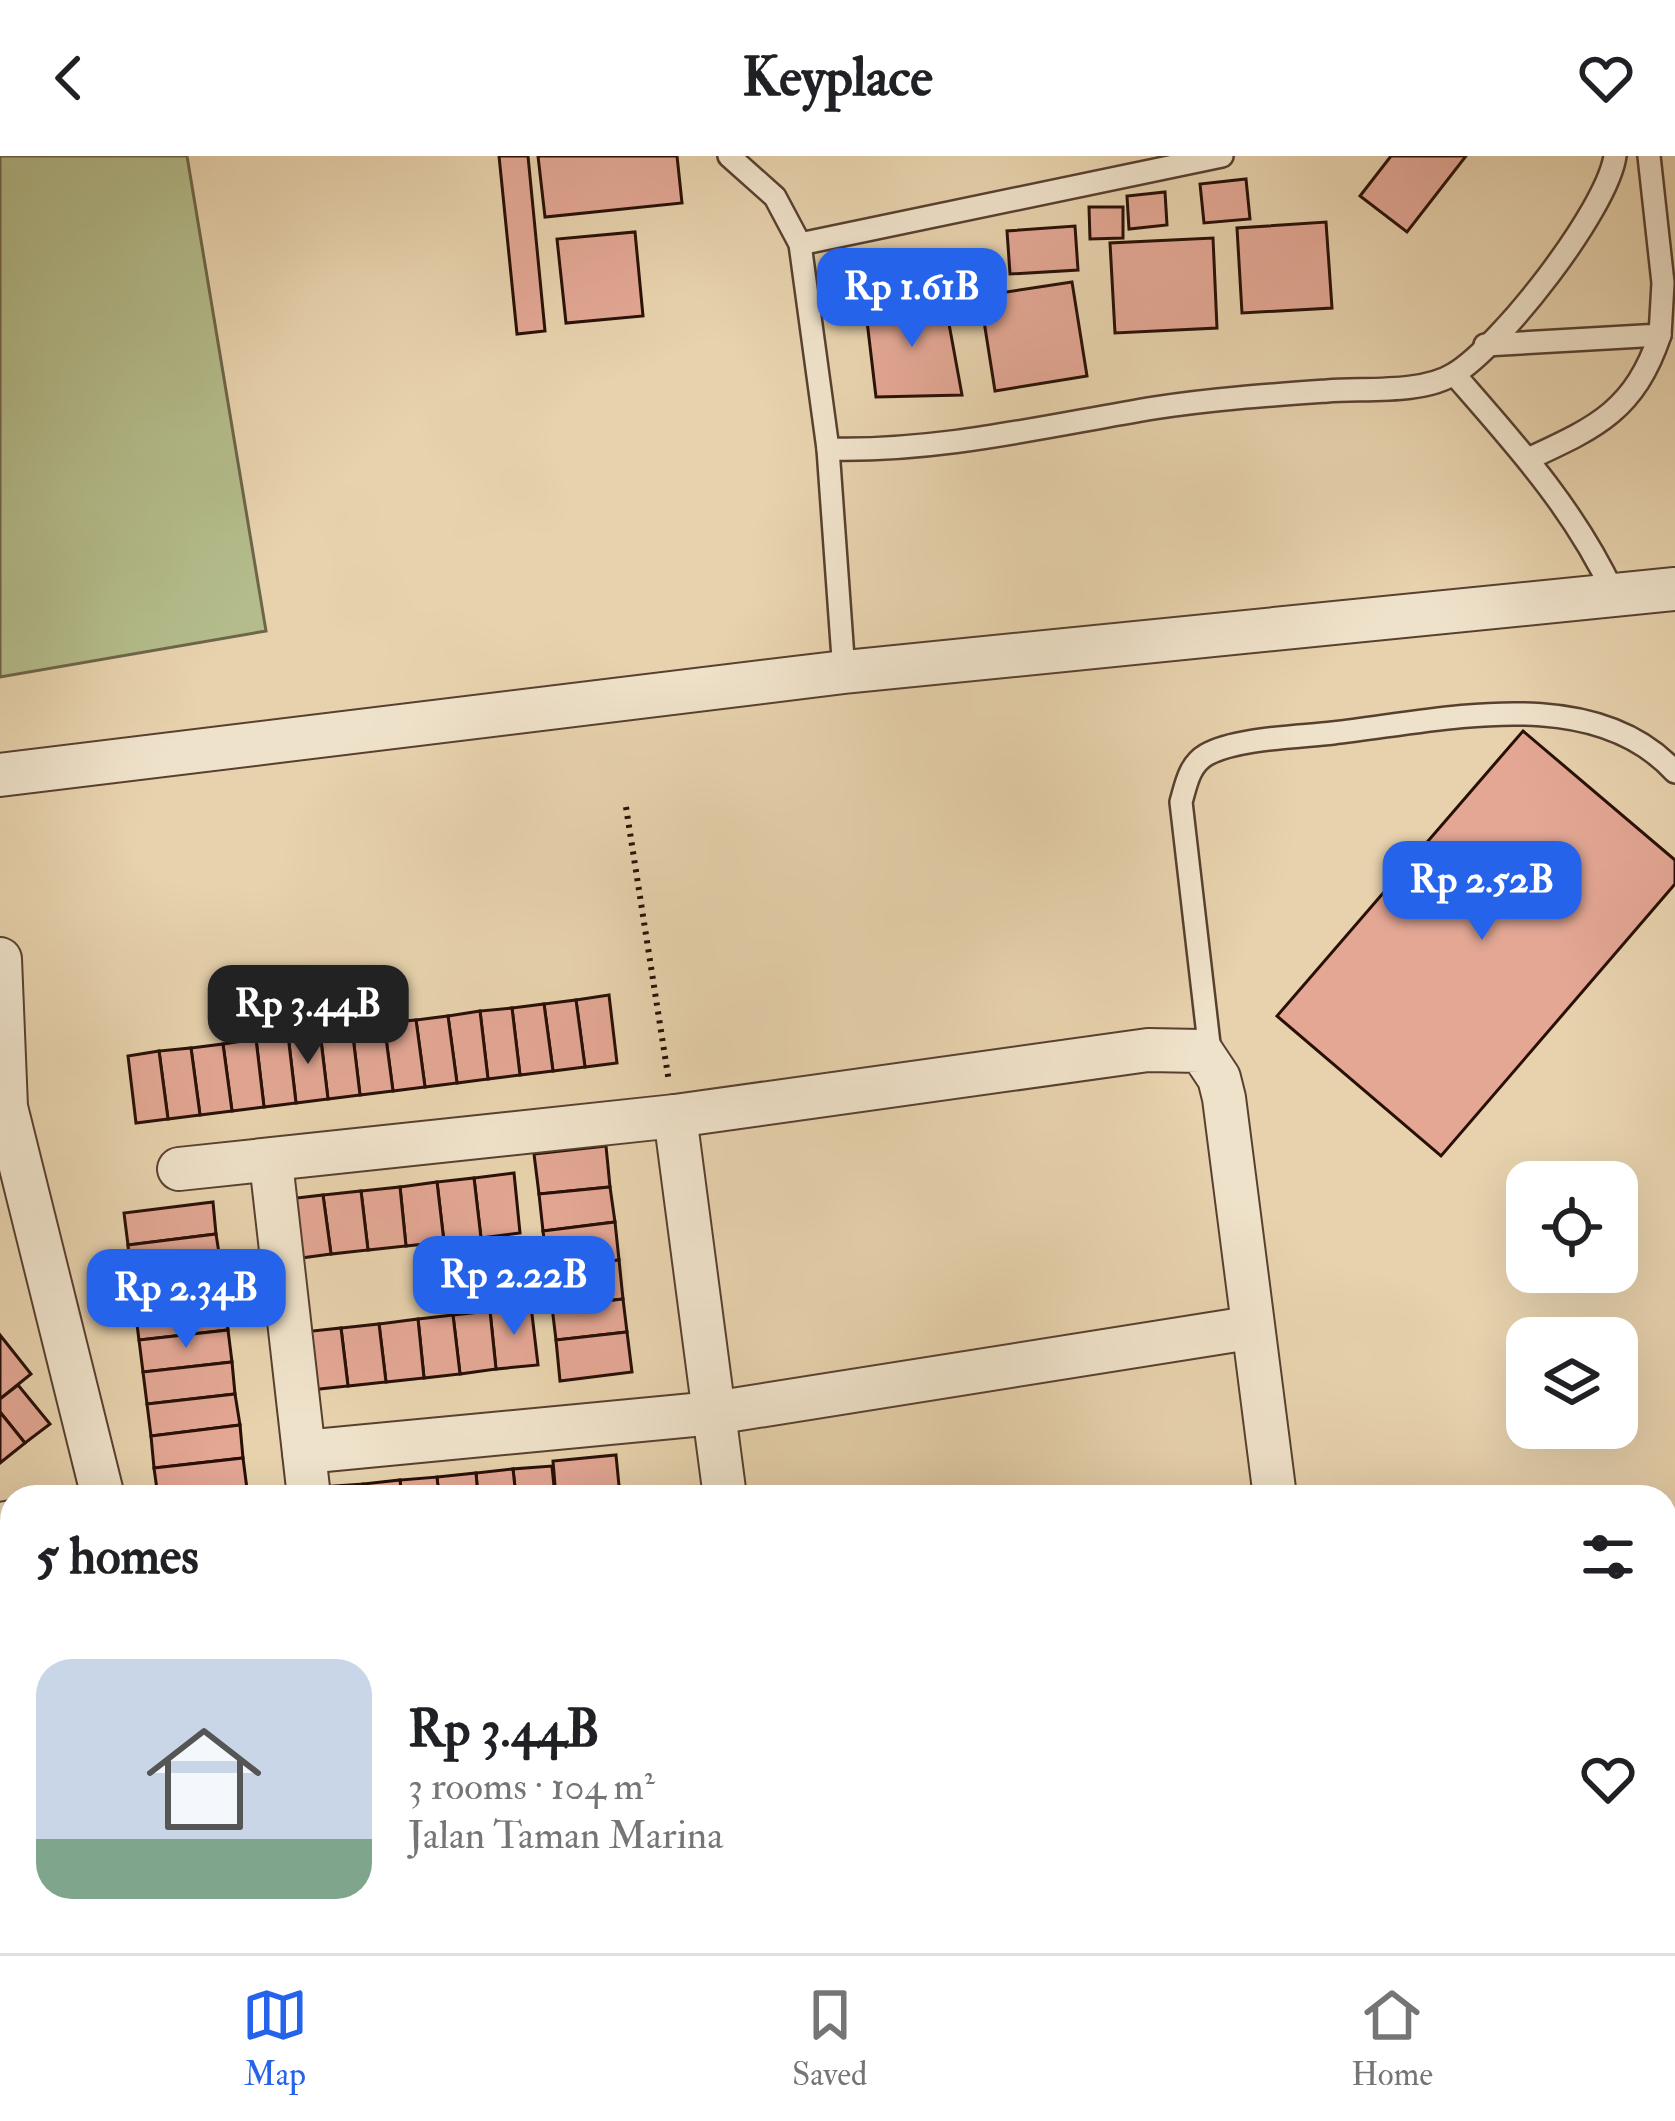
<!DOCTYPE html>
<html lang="en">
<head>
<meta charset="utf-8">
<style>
  body { margin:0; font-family:"IM FELL Double Pica",serif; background:#f2f2f2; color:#202124; height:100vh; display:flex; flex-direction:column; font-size:45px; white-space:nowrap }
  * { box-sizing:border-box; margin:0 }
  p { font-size:39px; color:#757577 }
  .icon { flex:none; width:66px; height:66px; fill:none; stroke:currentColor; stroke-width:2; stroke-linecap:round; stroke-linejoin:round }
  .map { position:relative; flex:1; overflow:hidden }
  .details { position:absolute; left:0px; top:1329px; width:1677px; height:468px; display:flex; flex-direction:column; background:#fff; border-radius:36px 36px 0 0; box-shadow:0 12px 48px #0002 }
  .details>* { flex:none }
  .tools { position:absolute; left:1506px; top:1005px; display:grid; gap:24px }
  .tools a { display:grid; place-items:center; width:132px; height:132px; border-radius:24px; background:#fff; box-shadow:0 12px 48px #0002; font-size:60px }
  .price { position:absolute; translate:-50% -102px; padding:0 27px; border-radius:24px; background:#2563eb; color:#fff; font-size:39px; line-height:78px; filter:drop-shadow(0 3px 6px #0008) }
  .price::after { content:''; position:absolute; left:50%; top:72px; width:36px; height:27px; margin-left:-18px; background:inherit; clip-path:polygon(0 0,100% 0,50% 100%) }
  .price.selected { background:#222; color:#fff }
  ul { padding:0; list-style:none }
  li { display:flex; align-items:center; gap:36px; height:300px; padding:0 36px }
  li+li { border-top:3px solid #e0e0e0 }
  li span { display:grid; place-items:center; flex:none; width:336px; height:240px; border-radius:36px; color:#555 }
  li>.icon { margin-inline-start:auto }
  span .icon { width:144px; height:144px; fill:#fffc; stroke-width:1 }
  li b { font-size:51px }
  h2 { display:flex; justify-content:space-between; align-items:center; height:144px; padding:0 36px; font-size:51px }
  header { display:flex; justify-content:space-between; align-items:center; height:156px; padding:0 36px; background:#fff; font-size:54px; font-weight:800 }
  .dock { display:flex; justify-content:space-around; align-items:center; height:168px; border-top:3px solid #e0e0e0; background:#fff; font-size:33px; color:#757577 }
  .dock a { display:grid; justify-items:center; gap:6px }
  .dock .selected { color:#2563eb }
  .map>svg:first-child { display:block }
</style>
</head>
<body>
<header><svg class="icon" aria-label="back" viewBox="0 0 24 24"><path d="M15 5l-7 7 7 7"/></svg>Keyplace<svg class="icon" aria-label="heart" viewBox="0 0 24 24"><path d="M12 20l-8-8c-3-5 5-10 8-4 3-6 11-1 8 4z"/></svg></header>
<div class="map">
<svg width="1675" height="1797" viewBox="0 0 1675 1797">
  <rect width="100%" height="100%" fill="#e7d2ad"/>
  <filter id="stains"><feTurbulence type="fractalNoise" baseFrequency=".00167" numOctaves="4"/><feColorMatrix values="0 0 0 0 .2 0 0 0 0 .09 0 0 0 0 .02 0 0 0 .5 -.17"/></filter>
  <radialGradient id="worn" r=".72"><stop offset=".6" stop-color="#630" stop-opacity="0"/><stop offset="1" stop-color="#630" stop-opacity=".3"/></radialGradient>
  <path fill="#b4bc8b" stroke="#6e6649" stroke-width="3" d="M 0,0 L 187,0 L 266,475 L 0,521 Z"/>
  <g fill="#e3a794" stroke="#291007" stroke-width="3">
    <path d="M 499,0 L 528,0 L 545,175 L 517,178 Z"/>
    <path d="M 538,0 L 677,0 L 682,47 L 545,61 Z"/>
    <path d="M 1391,0 L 1466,0 L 1407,76 L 1360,40 Z"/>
    <path d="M 1246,23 L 1250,63 L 1204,67 L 1200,28 Z"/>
    <path d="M 1165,36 L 1167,69 L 1129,73 L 1127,40 Z"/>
    <path d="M 1089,51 L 1123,51 L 1123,82 L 1090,83 Z"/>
    <path d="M 1326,66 L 1332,152 L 1242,157 L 1237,72 Z"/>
    <path d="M 1075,70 L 1078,114 L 1010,118 L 1007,75 Z"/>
    <path d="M 635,76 L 643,160 L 566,167 L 557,83 Z"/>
    <path d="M 1213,82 L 1217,172 L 1115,177 L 1110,87 Z"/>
    <path d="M 1072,126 L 1087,220 L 995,235 L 980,140 Z"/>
    <path d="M 945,146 L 962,239 L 876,241 L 865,148 Z"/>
    <path d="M 1523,575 L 1675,704 L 1675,728 L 1441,1000 L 1277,860 Z"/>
    <path d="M 609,839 L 617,907 L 585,911 L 576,844 Z"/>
    <path d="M 576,844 L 585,911 L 553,915 L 544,848 Z"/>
    <path d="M 544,848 L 553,915 L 520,919 L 512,852 Z"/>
    <path d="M 512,852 L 520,919 L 488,923 L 480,855 Z"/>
    <path d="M 480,855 L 488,923 L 457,927 L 448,860 Z"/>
    <path d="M 448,860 L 457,927 L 425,931 L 416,864 Z"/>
    <path d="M 416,864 L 425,931 L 393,935 L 384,867 Z"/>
    <path d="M 384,867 L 393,935 L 360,939 L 352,872 Z"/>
    <path d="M 352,872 L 360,939 L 328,943 L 320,876 Z"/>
    <path d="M 320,876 L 328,943 L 296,947 L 288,879 Z"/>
    <path d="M 288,879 L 296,947 L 264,951 L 256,883 Z"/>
    <path d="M 256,883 L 264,951 L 232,955 L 223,888 Z"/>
    <path d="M 223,888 L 232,955 L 200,959 L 191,892 Z"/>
    <path d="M 191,892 L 200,959 L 168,963 L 159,895 Z"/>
    <path d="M 159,895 L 168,963 L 136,967 L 128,900 Z"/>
    <path d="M 606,990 L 610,1031 L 539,1038 L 534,998 Z"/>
    <path d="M 514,1017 L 520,1077 L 481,1082 L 474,1022 Z"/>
    <path d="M 474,1022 L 481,1082 L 444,1086 L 437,1026 Z"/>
    <path d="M 437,1026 L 444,1086 L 406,1090 L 400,1031 Z"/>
    <path d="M 400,1031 L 406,1090 L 368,1094 L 361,1035 Z"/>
    <path d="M 610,1031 L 615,1066 L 543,1075 L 539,1038 Z"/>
    <path d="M 361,1035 L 368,1094 L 331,1098 L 323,1039 Z"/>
    <path d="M 323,1039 L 331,1098 L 294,1103 L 288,1043 Z"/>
    <path d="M 213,1046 L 216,1078 L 128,1089 L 124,1057 Z"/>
    <path d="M 615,1066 L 619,1104 L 548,1113 L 543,1075 Z"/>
    <path d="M 216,1078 L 221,1110 L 131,1120 L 128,1089 Z"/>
    <path d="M 619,1104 L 623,1143 L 552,1151 L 548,1113 Z"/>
    <path d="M 221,1110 L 224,1142 L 135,1153 L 131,1120 Z"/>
    <path d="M 224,1142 L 228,1174 L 139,1184 L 135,1153 Z"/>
    <path d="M 623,1143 L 627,1176 L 556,1184 L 552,1151 Z"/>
    <path d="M 531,1150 L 538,1209 L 496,1213 L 490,1155 Z"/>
    <path d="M 490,1155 L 496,1213 L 460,1218 L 453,1159 Z"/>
    <path d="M 453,1159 L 460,1218 L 424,1222 L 418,1163 Z"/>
    <path d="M 418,1163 L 424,1222 L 386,1226 L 379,1168 Z"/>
    <path d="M 379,1168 L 386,1226 L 348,1230 L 341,1172 Z"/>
    <path d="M 341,1172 L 348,1230 L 310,1234 L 303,1176 Z"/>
    <path d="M 228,1174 L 232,1206 L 143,1216 L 139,1184 Z"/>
    <path d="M 627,1176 L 632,1216 L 560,1225 L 556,1184 Z"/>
    <path d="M 0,1179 L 31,1218 L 0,1243 Z"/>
    <path d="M 232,1206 L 235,1238 L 147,1248 L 143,1216 Z"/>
    <path d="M 18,1229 L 50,1268 L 25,1287 L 0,1256 L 0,1243 Z"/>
    <path d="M 235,1238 L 240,1269 L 151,1280 L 147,1248 Z"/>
    <path d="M 0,1256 L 25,1287 L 0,1307 Z"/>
    <path d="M 240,1269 L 243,1302 L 154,1312 L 151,1280 Z"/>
    <path d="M 616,1299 L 620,1340 L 556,1341 L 553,1305 Z"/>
    <path d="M 243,1302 L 247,1333 L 158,1341 L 154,1312 Z"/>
    <path d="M 552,1310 L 555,1341 L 516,1341 L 513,1313 Z"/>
    <path d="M 513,1313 L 516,1341 L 478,1341 L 476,1317 Z"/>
    <path d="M 476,1317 L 478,1341 L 439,1341 L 437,1321 Z"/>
    <path d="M 437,1321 L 439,1341 L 402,1341 L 400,1324 Z"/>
    <path d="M 400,1324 L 402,1341 L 364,1341 L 363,1328 Z"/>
    <path d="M 363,1328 L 364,1341 L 322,1341 L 321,1331 Z"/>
    <path d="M 247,1333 L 248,1341 L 182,1341 Z"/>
    <path d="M 1675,1449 L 1675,1546 L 1665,1547 L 1665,1450 Z"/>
    <path d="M 12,1551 L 12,1649 L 0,1650 L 0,1553 Z"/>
    <path d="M 1675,1562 L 1675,1631 L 1665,1632 L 1665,1563 Z"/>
    <path d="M 490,1785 L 705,1785 L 705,1789 L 690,1791 L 690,1797 L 491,1797 Z"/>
    <path d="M 1363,1785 L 1437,1785 L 1438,1797 L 1364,1797 Z"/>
  </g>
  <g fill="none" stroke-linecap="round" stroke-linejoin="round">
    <g stroke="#584030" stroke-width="26">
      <g id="lane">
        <path d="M 729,0 L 775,41 L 800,88 L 828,293 C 939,296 1045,270 1154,252 C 1211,243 1270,239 1327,235 C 1364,232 1421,238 1454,218 C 1501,190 1607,54 1615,0"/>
        <path d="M 800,88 L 1222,0"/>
        <path d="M 1485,189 L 1660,179 L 1663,127 L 1649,0"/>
        <path d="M 1454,218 C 1515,288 1573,351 1613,436"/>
        <path d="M 828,293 L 844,516"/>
        <path d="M 1528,303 C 1597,271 1634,255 1660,179"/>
        <path d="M 1211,905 L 1181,646 C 1186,629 1189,609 1206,599 C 1235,582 1299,581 1333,577 C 1440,565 1592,525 1675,616"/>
      </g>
    </g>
    <g stroke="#584030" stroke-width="46">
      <g id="street">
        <path d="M 0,619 L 844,516 L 1675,433"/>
        <path d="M 0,803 L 6,951 L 103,1341"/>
        <path d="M 675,960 L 1148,894 L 1201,895 L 1219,922 L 1224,942 L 1275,1341"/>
        <path d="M 271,1006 L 309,1341"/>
        <path d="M 179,1013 L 675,960 L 725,1341"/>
        <path d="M 304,1296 L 714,1257 L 1249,1172"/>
        <path d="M 0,1368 L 12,1366"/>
        <path d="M 155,1785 L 156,1797"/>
        <path d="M 783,1785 L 784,1797"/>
      </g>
    </g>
    <path stroke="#291007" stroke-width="6" stroke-dasharray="3 6" stroke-linecap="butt" d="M 626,651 L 669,926"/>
    <use href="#lane" stroke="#efe2ca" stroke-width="21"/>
    <use href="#street" stroke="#efe2ca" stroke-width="42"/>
  </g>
  <rect width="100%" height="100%" filter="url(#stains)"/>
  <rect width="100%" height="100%" fill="url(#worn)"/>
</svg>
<div class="tools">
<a><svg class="icon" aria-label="locate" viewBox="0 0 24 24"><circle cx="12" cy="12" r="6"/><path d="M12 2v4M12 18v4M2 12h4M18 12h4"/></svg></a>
<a><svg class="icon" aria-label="layers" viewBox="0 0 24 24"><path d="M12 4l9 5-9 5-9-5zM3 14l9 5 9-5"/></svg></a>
</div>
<b class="price" style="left:912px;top:194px">Rp 1.61B</b>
<b class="price" style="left:1482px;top:787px">Rp 2.52B</b>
<b class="price selected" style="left:308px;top:911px">Rp 3.44B</b>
<b class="price" style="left:514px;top:1182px">Rp 2.22B</b>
<b class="price" style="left:186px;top:1195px">Rp 2.34B</b>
<section class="details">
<h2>5 homes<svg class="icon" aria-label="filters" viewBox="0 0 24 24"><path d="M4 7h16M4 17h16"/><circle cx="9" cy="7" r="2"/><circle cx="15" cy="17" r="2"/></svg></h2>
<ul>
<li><span style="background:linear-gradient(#c9d6e8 75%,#7fa58c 0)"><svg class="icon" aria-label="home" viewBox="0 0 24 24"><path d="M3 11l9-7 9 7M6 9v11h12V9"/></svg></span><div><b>Rp 3.44B</b><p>3 rooms · 104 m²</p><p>Jalan Taman Marina</p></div><svg class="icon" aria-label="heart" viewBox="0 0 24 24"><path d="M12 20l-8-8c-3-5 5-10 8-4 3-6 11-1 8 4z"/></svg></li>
</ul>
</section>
</div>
<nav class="dock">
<a class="selected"><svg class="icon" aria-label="map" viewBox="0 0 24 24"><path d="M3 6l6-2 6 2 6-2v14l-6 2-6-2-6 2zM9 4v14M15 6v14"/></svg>Map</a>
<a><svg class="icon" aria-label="saved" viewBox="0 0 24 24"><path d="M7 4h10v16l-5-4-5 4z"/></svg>Saved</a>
<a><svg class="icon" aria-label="home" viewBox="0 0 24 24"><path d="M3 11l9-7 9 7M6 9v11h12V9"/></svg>Home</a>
</nav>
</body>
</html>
